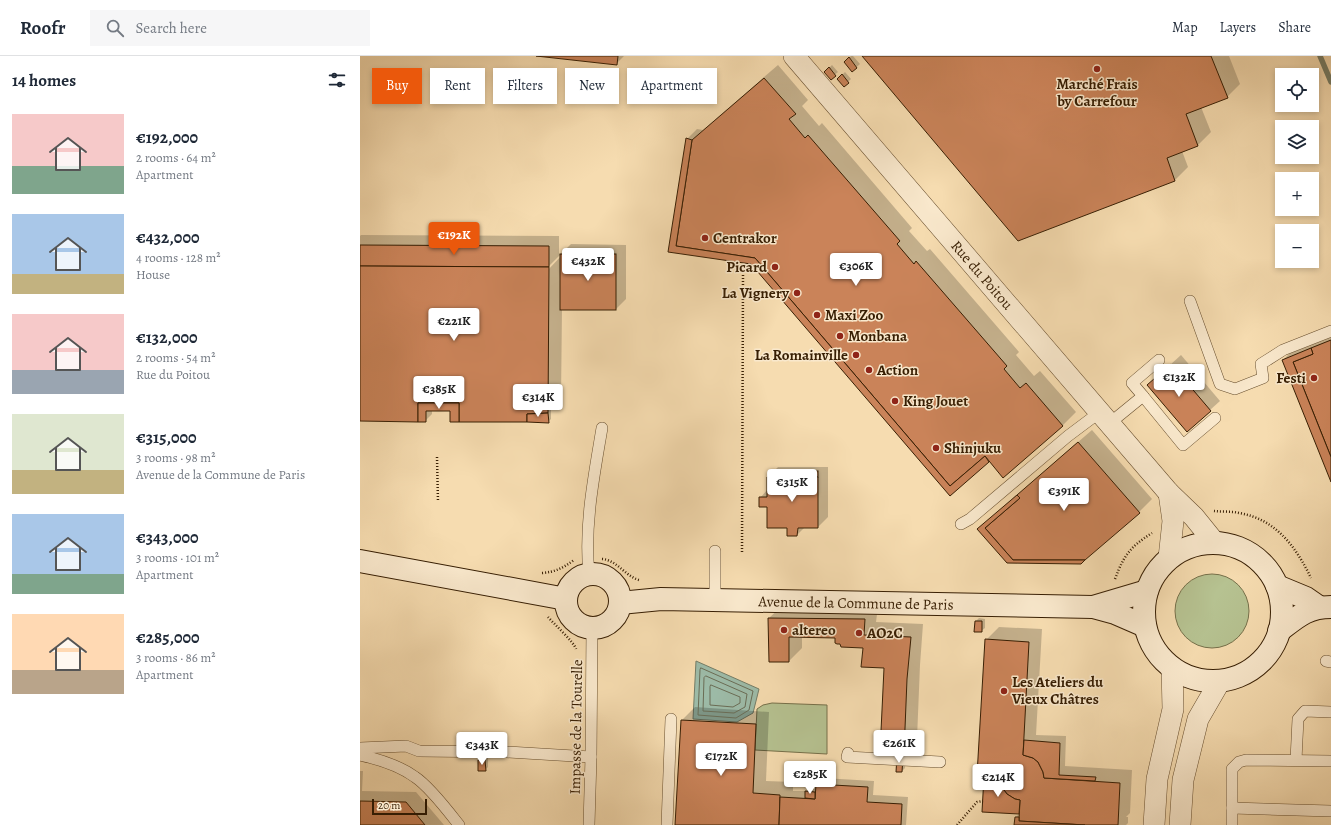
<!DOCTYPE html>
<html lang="en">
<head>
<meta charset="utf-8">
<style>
  body { margin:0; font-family:Alegreya,serif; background:#f6f6f7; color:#1f2937; height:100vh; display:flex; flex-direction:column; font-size:15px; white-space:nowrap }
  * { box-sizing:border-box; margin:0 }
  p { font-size:13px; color:#747a83 }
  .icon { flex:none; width:22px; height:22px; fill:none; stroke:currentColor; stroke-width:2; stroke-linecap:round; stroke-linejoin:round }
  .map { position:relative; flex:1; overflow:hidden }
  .drawer { display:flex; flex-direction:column; background:#fff; width:360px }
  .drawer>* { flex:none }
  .banner { position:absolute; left:12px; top:12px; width:380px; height:36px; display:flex; gap:8px }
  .tools { position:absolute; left:915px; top:12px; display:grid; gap:8px }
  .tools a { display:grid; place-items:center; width:44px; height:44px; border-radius:0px; background:#fff; box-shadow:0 2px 6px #0003; font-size:20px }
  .scale { position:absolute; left:12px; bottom:10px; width:55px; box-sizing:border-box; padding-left:4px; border:2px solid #371e03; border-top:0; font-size:11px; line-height:14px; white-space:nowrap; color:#371e03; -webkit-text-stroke:3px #f9e8cc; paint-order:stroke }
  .price { position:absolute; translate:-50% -34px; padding:0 9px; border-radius:4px; background:#fff; color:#222; font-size:13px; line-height:26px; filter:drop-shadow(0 1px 2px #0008) }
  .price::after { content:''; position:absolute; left:50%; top:24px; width:12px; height:9px; margin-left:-6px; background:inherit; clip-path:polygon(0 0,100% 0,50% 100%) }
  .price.on { background:#ea580c; color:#fff }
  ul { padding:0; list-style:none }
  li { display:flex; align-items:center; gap:12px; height:100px; padding:0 12px }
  li span { display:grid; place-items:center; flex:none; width:112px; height:80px; border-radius:0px; color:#555 }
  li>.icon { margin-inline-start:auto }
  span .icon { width:48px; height:48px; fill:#fffc; stroke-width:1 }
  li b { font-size:17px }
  h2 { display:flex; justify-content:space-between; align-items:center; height:48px; padding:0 12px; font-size:17px }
  .tag { padding:0 14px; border-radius:0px; background:#fff; box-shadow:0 2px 6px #0003; font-size:14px; line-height:36px }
  .tag.on { background:#ea580c; color:#fff }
  header { display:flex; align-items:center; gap:24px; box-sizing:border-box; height:56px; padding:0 20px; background:#fff; border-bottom:1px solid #e0e1e3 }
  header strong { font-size:19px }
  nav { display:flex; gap:22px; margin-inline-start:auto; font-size:14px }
  .search { width:280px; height:36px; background:#f6f6f7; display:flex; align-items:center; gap:10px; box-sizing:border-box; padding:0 14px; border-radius:0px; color:#747a83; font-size:15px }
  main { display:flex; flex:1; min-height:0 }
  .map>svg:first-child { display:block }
</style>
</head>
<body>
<header>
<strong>Roofr</strong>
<div class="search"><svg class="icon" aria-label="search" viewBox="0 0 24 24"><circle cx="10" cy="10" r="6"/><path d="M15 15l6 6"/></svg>Search here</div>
<nav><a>Map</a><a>Layers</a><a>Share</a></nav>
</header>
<main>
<section class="drawer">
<h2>14 homes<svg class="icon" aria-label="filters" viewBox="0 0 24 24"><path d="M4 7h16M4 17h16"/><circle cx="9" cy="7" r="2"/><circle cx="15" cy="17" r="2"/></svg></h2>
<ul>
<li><span style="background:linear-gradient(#f6c9c9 65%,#7fa58c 0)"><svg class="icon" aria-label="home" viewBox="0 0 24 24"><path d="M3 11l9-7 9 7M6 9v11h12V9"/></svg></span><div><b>€192,000</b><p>2 rooms · 64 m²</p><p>Apartment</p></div></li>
<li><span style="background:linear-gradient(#a9c7e8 75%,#c2b280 0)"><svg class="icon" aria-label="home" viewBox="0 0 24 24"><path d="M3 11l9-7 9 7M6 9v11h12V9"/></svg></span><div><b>€432,000</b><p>4 rooms · 128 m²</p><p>House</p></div></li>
<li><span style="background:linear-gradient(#f6c9c9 70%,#9aa5b1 0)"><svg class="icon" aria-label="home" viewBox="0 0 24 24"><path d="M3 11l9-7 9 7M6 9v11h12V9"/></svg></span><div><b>€132,000</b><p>2 rooms · 54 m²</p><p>Rue du Poitou</p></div></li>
<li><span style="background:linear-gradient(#dfe7d0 70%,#c2b280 0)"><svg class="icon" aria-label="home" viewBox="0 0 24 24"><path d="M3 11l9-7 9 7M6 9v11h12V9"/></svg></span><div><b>€315,000</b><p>3 rooms · 98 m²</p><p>Avenue de la Commune de Paris</p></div></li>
<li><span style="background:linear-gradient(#a9c7e8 75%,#7fa58c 0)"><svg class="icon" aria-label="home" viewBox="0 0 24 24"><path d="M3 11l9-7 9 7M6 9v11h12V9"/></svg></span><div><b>€343,000</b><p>3 rooms · 101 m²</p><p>Apartment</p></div></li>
<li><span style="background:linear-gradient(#ffd9b3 70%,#b9a48a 0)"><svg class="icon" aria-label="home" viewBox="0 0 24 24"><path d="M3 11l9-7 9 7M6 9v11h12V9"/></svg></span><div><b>€285,000</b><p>3 rooms · 86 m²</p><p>Apartment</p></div></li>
</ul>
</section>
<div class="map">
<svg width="971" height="769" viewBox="0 0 971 769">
  <rect width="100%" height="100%" fill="#f6dcb0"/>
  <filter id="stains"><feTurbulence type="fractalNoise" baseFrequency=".005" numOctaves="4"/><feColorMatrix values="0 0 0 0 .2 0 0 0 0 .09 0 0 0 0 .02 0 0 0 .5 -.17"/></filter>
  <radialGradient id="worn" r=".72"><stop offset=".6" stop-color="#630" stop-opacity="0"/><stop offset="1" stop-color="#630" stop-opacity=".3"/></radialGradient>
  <g fill="#b6c291" stroke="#76704a">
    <circle cx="852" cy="555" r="37"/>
    <path d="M 412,647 L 467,649 L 467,698 L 395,694 L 397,653 L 403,649 Z"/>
  </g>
  <path fill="#9dbca9" stroke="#747d67" d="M 336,605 L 399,633 L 393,657 L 377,666 L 333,663 Z"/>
  <g fill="#0003">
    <path d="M 185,0 L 264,0 L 256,8 Z"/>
    <path d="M 491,0 L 493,0 L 500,8 L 492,15 L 485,6 Z"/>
    <path d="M 503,0 L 869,0 L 880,28 L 867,41 L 841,51 L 851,76 L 838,89 L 822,95 L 828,111 L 815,124 Z"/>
    <path d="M 418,9 L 448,44 L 442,50 L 459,70 L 462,67 L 552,172 L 549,175 L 567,195 L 570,193 L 659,296 L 656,299 L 674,320 L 680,315 L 716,356 L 703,369 L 643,420 L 629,404 L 590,438 L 327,83 L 337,73 L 343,74 Z"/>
    <path d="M 472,9 L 478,16 L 471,22 L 465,16 Z"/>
    <path d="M 485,16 L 491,23 L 484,30 L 478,23 Z"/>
    <path d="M 1,179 L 199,180 L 199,198 L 201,198 L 185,214 L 187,215 L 204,197 L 203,196 L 211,188 L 266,189 L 266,243 L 256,253 L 202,253 L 201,343 L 191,353 L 191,363 L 188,366 L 91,354 L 72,354 L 72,358 L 65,365 L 0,364 L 0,180 Z"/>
    <path d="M 971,277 L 971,423 L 923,304 L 933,294 Z"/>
    <path d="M 821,299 L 860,345 L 850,354 L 788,329 Z"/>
    <path d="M 732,374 L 792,443 L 779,456 L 619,473 L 656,439 L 659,442 L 661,442 L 658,438 Z"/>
    <path d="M 418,411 L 468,411 L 468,461 L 458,471 L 445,471 L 437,479 L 400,442 L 408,433 L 408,421 Z"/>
    <path d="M 423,549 L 518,551 L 516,566 L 563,568 L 560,609 L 557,683 L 547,693 L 545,712 L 542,715 L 538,699 L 521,698 L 525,611 L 504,591 L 476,581 L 442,581 L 442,592 L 429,605 L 409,562 Z"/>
    <path d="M 619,562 L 625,563 L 625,572 L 621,575 L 616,565 Z"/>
    <path d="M 639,571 L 682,573 L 676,679 L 706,680 L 705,710 L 772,714 L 770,757 L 766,761 L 768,761 L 768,767 L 766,769 L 655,768 L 656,761 L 660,757 L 623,755 L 625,720 L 626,719 L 626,584 Z"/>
    <path d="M 335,651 L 409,656 L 406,725 L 433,726 L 433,735 L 446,735 L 449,732 L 456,733 L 457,729 L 463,722 L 514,725 L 513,739 L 548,741 L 546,769 L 316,769 L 322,664 Z"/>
    <path d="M 122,701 L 128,701 L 128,711 L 125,714 L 119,704 Z"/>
    <path d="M 0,715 L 3,715 L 2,735 L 56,736 L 84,769 L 0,769 Z"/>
  </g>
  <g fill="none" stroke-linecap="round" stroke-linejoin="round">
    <g stroke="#6a6d56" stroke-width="1">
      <path d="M 341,612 L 393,635 L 389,654 L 376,662 L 338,659 L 340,614 Z"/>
      <path d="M 346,620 L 387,638 L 385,651 L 374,657 L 343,655 L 344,622 Z"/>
      <path d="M 351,629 L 380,641 L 380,647 L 373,651 L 350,649 L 350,631 Z"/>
    </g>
    <path stroke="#747d67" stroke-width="5.5" d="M 960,0 L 971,26"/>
  </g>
  <g fill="#ca8359" stroke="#371e03">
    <path d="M 176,0 L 258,0 L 257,9 Z"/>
    <path d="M 502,0 L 851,0 L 868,42 L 826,58 L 838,90 L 807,102 L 815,125 L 658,185 Z"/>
    <path d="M 489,1 L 497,12 L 492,16 L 484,6 Z"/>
    <path d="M 469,11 L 476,20 L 471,24 L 464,16 Z"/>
    <path d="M 482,18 L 489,27 L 484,31 L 477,23 Z"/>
    <path d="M 404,22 L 436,58 L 429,63 L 445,82 L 448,79 L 540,185 L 537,188 L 554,208 L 556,205 L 647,310 L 644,313 L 660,332 L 666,327 L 703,370 L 643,422 L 625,400 L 590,430 L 395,202 L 316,190 L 332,84 Z"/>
    <path d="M 326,82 L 332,84 L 316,190 L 395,202 L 590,430 L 625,400 L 629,406 L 590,440 L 391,208 L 308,196 Z"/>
    <path d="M 0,189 L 189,190 L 189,211 L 0,210 Z"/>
    <rect x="200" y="198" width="56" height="56"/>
    <path d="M 0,210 L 189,211 L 188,357 L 167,358 L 167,366 L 99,366 L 99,347 L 58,347 L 58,366 L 0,365 Z"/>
    <path d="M 971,284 L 971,401 L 933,306 L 953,298 L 951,292 Z"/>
    <path d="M 951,292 L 953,298 L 933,306 L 971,401 L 971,426 L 922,304 Z"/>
    <path d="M 811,308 L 851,355 L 827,376 L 787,329 Z"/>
    <path d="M 58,347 L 99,347 L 99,366 L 90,366 L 90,355 L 66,355 L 66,366 L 58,366 Z"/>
    <path d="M 188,357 L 189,367 L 167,366 L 167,358 Z"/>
    <path d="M 718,386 L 780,457 L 725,504 L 653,504 L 625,472 L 660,442 L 657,439 Z"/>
    <rect x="442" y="415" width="16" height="6"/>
    <path d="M 407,421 L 458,421 L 458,472 L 438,472 L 437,480 L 427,480 L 427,472 L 407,472 L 407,451 L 399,451 L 399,441 L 407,441 Z"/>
    <path d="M 657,439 L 660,442 L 625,472 L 653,504 L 725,504 L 721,508 L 647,507 L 617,473 Z"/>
    <path d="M 408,562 L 505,563 L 504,579 L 551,581 L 547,623 L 544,697 L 520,696 L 524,612 L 501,611 L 503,592 L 481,591 L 480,588 L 477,588 L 475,587 L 475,582 L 429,581 L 429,606 L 409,606 Z"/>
    <path d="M 615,565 L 622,565 L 622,576 L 614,576 Z"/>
    <path d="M 625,583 L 669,586 L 663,699 L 673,702 L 678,706 L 683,716 L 684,722 L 760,727 L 758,769 L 725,769 L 659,765 L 660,744 L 655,743 L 647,738 L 641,730 L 639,721 L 617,719 Z"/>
    <path d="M 321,664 L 396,668 L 393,737 L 420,739 L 419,769 L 315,769 Z"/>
    <path d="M 664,684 L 700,687 L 699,719 L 736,721 L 735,725 L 684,722 L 683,716 L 678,706 L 673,702 L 663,699 Z"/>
    <path d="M 537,700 L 543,701 L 542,716 L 536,716 Z"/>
    <path d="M 118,704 L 125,704 L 126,715 L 118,715 Z"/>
    <path d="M 624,720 L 639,721 L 641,730 L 647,738 L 655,743 L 660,744 L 659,758 L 622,756 Z"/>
    <path d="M 456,728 L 508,731 L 507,746 L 542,748 L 541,769 L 419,769 L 420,741 L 455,743 Z"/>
    <path d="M 445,735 L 455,736 L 455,743 L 445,742 Z"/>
    <path d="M 0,745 L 46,746 L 65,769 L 0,769 Z"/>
    <path d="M 655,761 L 659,761 L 659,765 L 725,769 L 654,769 Z"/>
  </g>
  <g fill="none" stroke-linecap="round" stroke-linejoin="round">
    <g stroke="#674e2e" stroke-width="12">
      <g id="lane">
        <path d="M 830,245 L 860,328 L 875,333 L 903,322 L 901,308 L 923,294 L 971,275"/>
        <path d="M 783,340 L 772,327 L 799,304"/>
        <path d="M 750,367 L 783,340 L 823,389 L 855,362"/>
        <path d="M 601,468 L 610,463 L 708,380 L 740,356"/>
        <path d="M 355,495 L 355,544"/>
        <path d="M 229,518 C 224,469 234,420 242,372"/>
        <path d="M 966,605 L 971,606"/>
        <path d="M 0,692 L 46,690 L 59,695 L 147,696 L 231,701"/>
        <path d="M 488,697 L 487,701 L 580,706"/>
        <path d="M 0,699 C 18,703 40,710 55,721 C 70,731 88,755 99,769"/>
        <path d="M 936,704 L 938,663 L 945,655 L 971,656"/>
        <path d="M 872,752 L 971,755"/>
        <path d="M 229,769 L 231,701 L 232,572"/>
        <path d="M 307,769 L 311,663"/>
        <path d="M 872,769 L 872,713 L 879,706 L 886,704 L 971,705"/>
      </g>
    </g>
    <g stroke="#674e2e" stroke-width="22">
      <g id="street">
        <path d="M 434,0 L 809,437 L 834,461 L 855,487"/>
        <path d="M 809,437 L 813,465 L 809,502"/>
        <path d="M 794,769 L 797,723 L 813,653 L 812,611"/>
        <path d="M 820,769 L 823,724 L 838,663 L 860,625"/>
      </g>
    </g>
    <g stroke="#371e03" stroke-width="24">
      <g id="secondary">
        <circle cx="853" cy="556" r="69"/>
        <path d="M 0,505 L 206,543"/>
        <circle cx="233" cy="545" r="27"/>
        <path d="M 917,530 L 946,542 L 959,551"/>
        <path d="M 260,547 L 301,543 L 733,551 L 755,557 L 785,570"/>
        <path d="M 733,551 L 787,535"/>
        <path d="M 919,575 C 937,561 947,551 971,551"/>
      </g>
    </g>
    <g stroke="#371e03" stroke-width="2.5" stroke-dasharray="1 2" stroke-linecap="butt">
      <path d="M 77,401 L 78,446"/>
      <path d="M 854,455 C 862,456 871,455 879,457 C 916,463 936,491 951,522"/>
      <path d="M 382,496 L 383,219"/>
      <path d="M 242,503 C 257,504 265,520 279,524"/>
      <path d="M 182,517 C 195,516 203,512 214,504"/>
      <path d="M 755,523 C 764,499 770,491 792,477"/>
      <path d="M 188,561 C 194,568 214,586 216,593"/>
      <path d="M 597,769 L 617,746 L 623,745"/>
    </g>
    <use href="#lane" stroke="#f9e8cc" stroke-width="11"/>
    <use href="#street" stroke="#f9e8cc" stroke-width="21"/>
    <use href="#secondary" stroke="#f9e8cc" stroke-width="22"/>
  </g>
  <g fill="#8f2418" stroke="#f9e8cc" stroke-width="1.5">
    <circle cx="737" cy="13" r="4"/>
    <circle cx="345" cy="182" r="4"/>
    <circle cx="415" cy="211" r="4"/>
    <circle cx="437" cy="237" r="4"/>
    <circle cx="457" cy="259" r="4"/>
    <circle cx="480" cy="280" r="4"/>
    <circle cx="496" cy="299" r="4"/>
    <circle cx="509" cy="314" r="4"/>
    <circle cx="954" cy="322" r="4"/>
    <circle cx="535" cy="345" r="4"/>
    <circle cx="576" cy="392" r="4"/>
    <circle cx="424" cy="574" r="4"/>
    <circle cx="499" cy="577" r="4"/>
    <circle cx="644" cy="635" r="4"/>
  </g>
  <g text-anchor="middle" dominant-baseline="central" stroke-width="3" stroke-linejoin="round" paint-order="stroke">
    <g font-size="15" font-weight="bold" fill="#371e03" stroke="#f9e8cc" text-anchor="start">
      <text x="737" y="28" text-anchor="middle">Marché Frais<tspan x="737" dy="17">by Carrefour</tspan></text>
      <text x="353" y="182">Centrakor</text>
      <text x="407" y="211" text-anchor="end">Picard</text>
      <text x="429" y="237" text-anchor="end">La Vignery</text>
      <text x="465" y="259">Maxi Zoo</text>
      <text x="488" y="280">Monbana</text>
      <text x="488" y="299" text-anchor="end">La Romainville</text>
      <text x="517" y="314">Action</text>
      <text x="946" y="322" text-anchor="end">Festi</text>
      <text x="543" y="345">King Jouet</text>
      <text x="584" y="392">Shinjuku</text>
      <text x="432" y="574">altereo</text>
      <text x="507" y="577">AO2C</text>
      <text x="652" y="626">Les Ateliers du<tspan x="652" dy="17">Vieux Châtres</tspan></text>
    </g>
    <g font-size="15" fill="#371e03" stroke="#f9e8cc">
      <text transform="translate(622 219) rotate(49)">Rue du Poitou</text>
      <text transform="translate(496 547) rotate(1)">Avenue de la Commune de Paris</text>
      <text transform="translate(216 671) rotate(-89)">Impasse de la Tourelle</text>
    </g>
  </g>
  <rect width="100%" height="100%" filter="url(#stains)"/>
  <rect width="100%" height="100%" fill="url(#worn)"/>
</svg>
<div class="tools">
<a><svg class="icon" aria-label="locate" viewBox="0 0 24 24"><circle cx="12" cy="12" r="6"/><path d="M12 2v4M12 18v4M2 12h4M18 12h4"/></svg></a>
<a><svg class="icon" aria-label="layers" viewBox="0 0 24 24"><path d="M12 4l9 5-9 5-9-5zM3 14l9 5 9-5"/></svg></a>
<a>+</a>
<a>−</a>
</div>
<div class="scale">20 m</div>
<b class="price on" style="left:94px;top:200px">€192K</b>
<b class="price" style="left:228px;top:226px">€432K</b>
<b class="price" style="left:496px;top:231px">€306K</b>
<b class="price" style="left:94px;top:286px">€221K</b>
<b class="price" style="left:819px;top:342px">€132K</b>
<b class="price" style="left:79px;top:354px">€385K</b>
<b class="price" style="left:178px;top:362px">€314K</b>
<b class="price" style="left:432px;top:447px">€315K</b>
<b class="price" style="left:704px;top:456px">€391K</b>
<b class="price" style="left:539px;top:708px">€261K</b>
<b class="price" style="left:122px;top:710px">€343K</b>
<b class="price" style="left:361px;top:721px">€172K</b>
<b class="price" style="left:450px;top:739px">€285K</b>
<b class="price" style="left:638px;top:742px">€214K</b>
<div class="banner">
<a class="tag on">Buy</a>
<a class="tag">Rent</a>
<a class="tag">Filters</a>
<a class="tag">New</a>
<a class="tag">Apartment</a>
</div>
</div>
</main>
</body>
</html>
